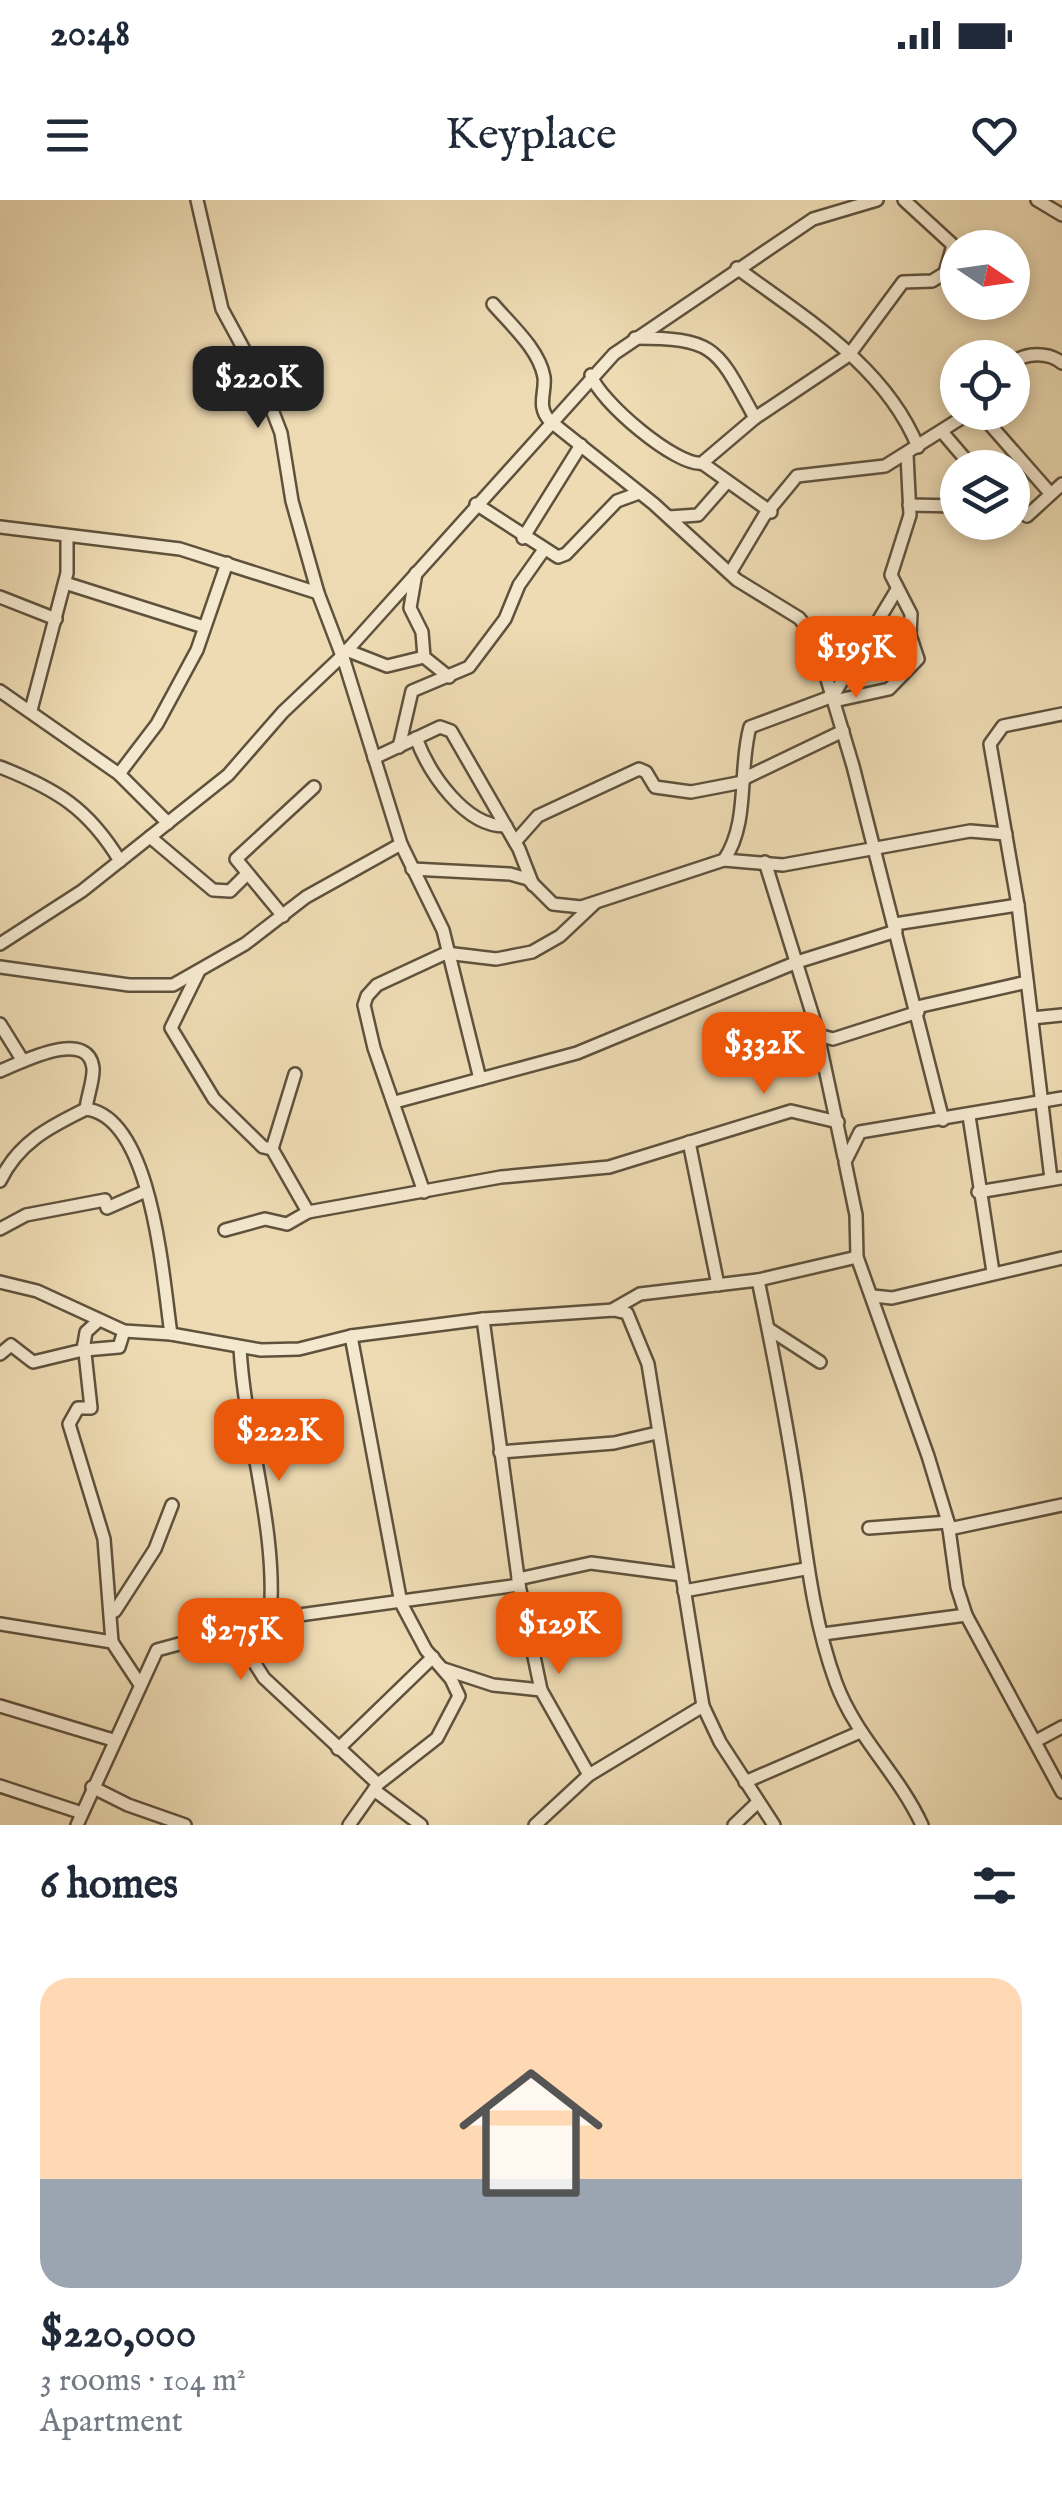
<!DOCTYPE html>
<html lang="en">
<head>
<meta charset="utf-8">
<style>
  body { margin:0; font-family:"IM FELL English",serif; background:#f6f6f7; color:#1f2937; height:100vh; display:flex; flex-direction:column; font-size:38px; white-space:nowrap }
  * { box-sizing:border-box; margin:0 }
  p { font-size:32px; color:#747a83 }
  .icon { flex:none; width:55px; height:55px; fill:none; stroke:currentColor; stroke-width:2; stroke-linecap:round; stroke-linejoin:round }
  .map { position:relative; height:1625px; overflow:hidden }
  .drawer { display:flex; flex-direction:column; background:#fff; flex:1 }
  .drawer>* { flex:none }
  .needle { width:65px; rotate:103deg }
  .controls { position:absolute; left:940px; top:30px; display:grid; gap:20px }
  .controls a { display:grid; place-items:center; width:90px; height:90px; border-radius:50%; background:#fff; box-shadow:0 5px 15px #0003; font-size:50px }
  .price { position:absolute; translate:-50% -85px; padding:0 22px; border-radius:20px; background:#ea580c; color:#fff; font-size:32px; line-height:65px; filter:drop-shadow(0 2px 5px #0008) }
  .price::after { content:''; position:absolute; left:50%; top:60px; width:30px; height:22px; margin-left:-15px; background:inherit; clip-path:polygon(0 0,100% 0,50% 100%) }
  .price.selected { background:#222; color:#fff }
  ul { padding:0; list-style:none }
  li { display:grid; align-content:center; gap:20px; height:530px; padding:0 40px }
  li span { display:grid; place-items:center; height:310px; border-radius:30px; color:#555 }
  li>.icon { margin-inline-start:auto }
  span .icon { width:180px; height:180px; fill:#fffc; stroke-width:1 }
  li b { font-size:42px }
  h2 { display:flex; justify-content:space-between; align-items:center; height:120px; padding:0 40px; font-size:42px }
  .status { display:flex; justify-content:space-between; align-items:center; height:70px; padding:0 50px; background:#fff; direction:ltr }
  .status svg { height:28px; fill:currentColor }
  header { display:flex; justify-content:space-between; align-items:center; height:130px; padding:0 40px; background:#fff; font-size:45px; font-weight:600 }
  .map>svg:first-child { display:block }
</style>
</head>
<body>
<div class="status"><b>20:48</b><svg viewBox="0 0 49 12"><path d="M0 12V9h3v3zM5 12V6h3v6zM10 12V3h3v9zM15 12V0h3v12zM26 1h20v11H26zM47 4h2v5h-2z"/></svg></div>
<header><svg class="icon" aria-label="menu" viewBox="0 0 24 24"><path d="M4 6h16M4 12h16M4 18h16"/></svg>Keyplace<svg class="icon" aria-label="heart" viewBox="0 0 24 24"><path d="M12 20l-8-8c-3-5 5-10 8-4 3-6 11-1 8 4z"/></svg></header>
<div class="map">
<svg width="1062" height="1625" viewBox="0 0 1062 1625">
  <rect width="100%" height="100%" fill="#eedbb3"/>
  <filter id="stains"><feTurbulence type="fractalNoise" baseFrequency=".002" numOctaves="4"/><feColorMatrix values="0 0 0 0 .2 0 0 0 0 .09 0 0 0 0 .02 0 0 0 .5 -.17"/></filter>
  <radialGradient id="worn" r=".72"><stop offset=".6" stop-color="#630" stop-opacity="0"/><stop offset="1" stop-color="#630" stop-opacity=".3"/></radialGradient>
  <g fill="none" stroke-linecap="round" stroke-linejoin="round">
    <g stroke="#5f523d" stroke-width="16">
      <g id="minor">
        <path d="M 197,0 L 222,109 L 261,181 L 281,233 L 292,301 L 318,393 L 342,456"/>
        <path d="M 1037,0 L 1062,15"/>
        <path d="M 737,68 C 805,118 885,166 918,247"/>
        <path d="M 493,104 C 510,124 539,149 544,177 C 546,193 536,206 550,221 L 654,304 L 737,380 L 799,418 L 814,436 L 853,566 L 943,920"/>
        <path d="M 635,138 C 717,138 717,149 755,218"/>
        <path d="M 1012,163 C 1026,152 1049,152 1062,163"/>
        <path d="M 591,175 C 599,201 677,267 702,263 L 755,218 L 849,155 L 903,82 L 932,81 L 945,73 L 953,45 L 904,0"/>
        <path d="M 979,212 L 1050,293"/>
        <path d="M 943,233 L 973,268"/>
        <path d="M 702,263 L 771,312"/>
        <path d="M 1012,303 L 1027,316 L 1062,284"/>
        <path d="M 476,304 L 558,357 L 566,354 L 617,301 L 639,293"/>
        <path d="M 909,305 L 958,306"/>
        <path d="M 669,317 L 698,315 L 727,282"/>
        <path d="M 0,327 L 180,349 L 318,393"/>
        <path d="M 523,338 L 581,245"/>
        <path d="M 416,373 L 410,408 L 422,432 L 424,457 L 449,477"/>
        <path d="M 730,373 L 764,316 L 797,276 L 885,266 L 971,212"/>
        <path d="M 65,383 L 204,427"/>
        <path d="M 0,397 L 56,419"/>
        <path d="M 346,450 L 387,466 L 424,457"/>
        <path d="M 342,454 L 401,644 L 443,730 L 480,879"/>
        <path d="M 0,491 L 119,574"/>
        <path d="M 834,501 L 889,489 L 918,459 L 910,435 L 911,414 L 891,375 L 910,315 L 907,255"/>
        <path d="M 31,510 L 67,373 L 67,336"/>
        <path d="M 416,538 C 429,573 465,627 506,626"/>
        <path d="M 399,547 L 412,491 L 469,467 L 505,419 L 519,385 L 543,351"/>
        <path d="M 374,558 L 440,527 L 451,531 L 519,649 L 533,685"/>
        <path d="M 0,567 C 56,589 88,608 120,661"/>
        <path d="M 743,579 L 843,531"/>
        <path d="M 168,623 L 119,574 L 157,524 L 197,450 L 227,363"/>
        <path d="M 150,637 L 213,690 L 230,691 L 246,675"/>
        <path d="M 515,642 L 538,616 L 639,569 L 646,572 L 655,587 L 691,592 L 743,582"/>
        <path d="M 724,660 C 750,622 738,569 750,527 L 833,496 L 896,391"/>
        <path d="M 765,662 L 816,826 L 844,957"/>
        <path d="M 412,669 L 510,674 L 528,679 L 553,704 L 581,707 L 724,660 L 783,665 L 970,631 L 1006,634"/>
        <path d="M 283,716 L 236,659 L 314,587"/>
        <path d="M 895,724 L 1018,705"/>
        <path d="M 0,744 L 82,691 L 228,575 L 283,512 L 342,456 L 614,154 L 813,19 L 877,0"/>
        <path d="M 0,767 L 129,785 L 173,785 L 245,744 L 306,697 L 401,644"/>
        <path d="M 198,773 L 171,828 L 214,899 L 263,947 L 272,949 L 308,1012"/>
        <path d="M 917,807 L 1027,782"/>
        <path d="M 1032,818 L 1062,815"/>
        <path d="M 0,824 L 23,861"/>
        <path d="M 818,835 L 833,839 L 918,812"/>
        <path d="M 0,871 C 20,863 88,827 93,868 C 94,880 87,897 86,909"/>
        <path d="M 1062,898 L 860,932 L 845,962 L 856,1015 L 857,1057 L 928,1256 L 948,1322 L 957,1387 L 966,1415 L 1062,1592"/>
        <path d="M 395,902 L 577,853 L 797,762 L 896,731"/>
        <path d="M 969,916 L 993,1072"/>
        <path d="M 689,942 L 718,1085"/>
        <path d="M 272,949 L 295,874"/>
        <path d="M 1051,979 L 1018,705 L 990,544 L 1003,526 L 1062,514"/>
        <path d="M 0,981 C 18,943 49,927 86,909 C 153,917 163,1081 171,1134"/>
        <path d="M 424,992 L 374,848 L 364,805 L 367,796 L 377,785 L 446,753 L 496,759 L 532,752 L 560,736 L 595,703"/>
        <path d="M 978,992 L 1062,978"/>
        <path d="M 0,1029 L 26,1015 L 105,1000 L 107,1008 L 146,991"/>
        <path d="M 225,1030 L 265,1019 L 287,1024 L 308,1012 L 501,977 L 609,967 L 791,911 L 838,922"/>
        <path d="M 758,1080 C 773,1152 787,1224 798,1297 C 807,1360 814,1423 836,1483 C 856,1537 898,1573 922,1625"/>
        <path d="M 0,1082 L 37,1091 L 124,1131 L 171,1134 L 261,1150 L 299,1149 L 351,1136 L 483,1119 L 614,1110 L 627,1113 L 648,1164 L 703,1506 L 720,1542 L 774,1625"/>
        <path d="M 873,1096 L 892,1098 L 1062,1058"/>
        <path d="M 612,1110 L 640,1094 L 758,1080 L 857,1057"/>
        <path d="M 769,1129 L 820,1162"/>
        <path d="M 84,1144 L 91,1208 L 78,1208 L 69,1224 L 104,1339 L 112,1442"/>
        <path d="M 240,1148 C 245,1238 278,1329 270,1419"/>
        <path d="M 85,1150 L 119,1147 L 124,1131"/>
        <path d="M 0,1154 L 11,1145 L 33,1162 L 83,1150 L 86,1132 L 97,1122"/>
        <path d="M 500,1252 L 614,1243 L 657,1233"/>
        <path d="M 869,1328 L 948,1322"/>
        <path d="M 949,1329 L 1062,1305"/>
        <path d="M 518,1379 L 591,1363 L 682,1375"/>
        <path d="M 519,1385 L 541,1490 L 589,1575"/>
        <path d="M 684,1391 L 805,1369"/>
        <path d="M 115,1411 L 155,1349 L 172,1305"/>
        <path d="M 0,1424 L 112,1442 L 139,1483"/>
        <path d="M 233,1429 L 264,1478 L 378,1584"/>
        <path d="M 823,1434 L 966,1415"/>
        <path d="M 444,1469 L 493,1485 L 541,1490"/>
        <path d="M 0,1506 L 113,1540"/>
        <path d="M 1036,1541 L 1062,1527"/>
        <path d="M 338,1549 L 433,1457"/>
        <path d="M 745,1582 L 858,1533"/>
        <path d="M 0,1586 L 82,1613"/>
        <path d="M 92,1587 L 128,1605 L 185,1625"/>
        <path d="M 374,1590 L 421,1625"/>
        <path d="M 77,1625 L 157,1450 L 270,1419 L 519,1385 L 483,1119"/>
        <path d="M 349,1625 L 378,1584 L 437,1538 L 459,1496 L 451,1479 L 426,1450 L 401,1403 L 351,1136"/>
        <path d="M 535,1625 L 589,1575 L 703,1506"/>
        <path d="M 734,1625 L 757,1603"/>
      </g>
    </g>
    <use href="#minor" stroke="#f4e8ce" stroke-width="11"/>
  </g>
  <rect width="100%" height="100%" filter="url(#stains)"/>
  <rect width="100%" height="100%" fill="url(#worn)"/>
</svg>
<div class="controls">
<a><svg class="needle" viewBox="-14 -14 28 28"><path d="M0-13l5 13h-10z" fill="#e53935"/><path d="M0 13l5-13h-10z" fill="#747a83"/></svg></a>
<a><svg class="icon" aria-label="locate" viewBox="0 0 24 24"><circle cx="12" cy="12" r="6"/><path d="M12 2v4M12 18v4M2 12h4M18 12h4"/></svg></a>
<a><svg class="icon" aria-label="layers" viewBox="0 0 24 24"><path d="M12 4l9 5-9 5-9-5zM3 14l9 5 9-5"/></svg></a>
</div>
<b class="price selected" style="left:258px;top:231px">$220K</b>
<b class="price" style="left:856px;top:501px">$195K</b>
<b class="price" style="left:764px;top:897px">$332K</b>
<b class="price" style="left:279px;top:1284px">$222K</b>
<b class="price" style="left:559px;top:1477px">$129K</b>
<b class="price" style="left:241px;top:1483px">$275K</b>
</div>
<section class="drawer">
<h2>6 homes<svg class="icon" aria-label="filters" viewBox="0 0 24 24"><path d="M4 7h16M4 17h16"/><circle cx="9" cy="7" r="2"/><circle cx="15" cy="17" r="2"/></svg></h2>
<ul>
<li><span style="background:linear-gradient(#ffd9b3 65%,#9aa5b1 0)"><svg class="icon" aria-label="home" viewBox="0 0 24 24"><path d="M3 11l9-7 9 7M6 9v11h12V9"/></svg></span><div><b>$220,000</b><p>3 rooms · 104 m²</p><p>Apartment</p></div></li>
</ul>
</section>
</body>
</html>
